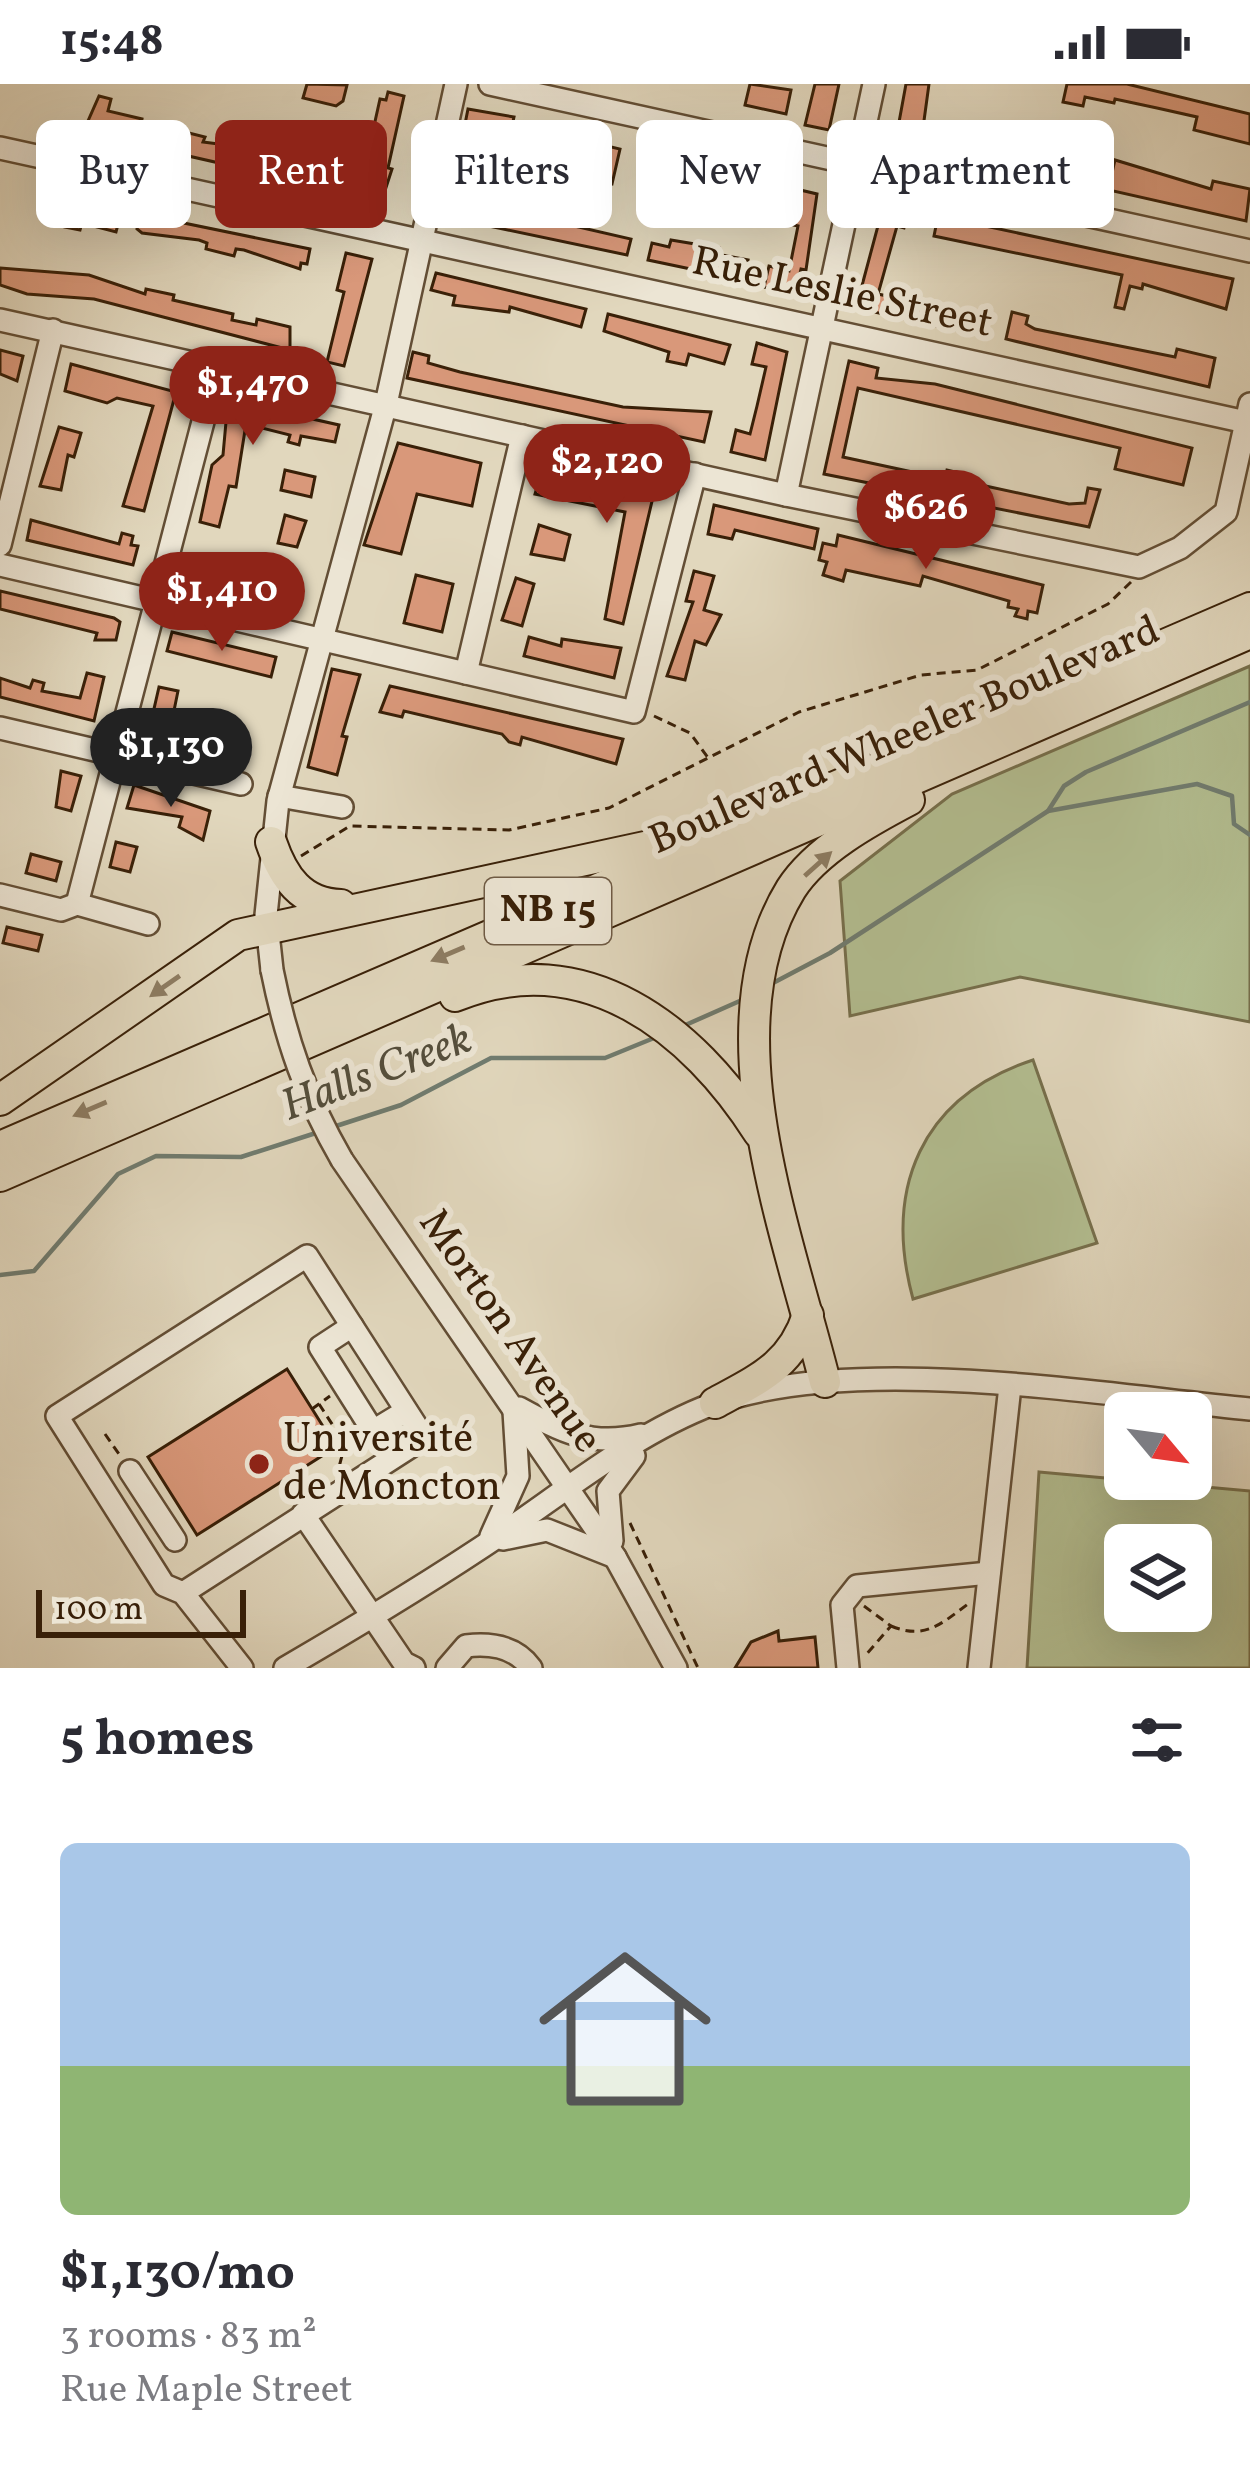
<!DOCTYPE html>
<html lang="en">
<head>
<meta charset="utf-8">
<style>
  body { margin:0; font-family:Vollkorn,serif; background:#f2f2f3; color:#2b2b33; height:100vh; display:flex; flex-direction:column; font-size:45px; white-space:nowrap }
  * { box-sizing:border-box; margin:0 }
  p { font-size:39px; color:#7c7c81 }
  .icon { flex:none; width:66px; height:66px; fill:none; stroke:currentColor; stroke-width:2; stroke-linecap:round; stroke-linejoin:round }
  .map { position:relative; height:1584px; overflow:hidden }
  .side { display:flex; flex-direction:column; background:#fff; flex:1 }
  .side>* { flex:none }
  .hud { position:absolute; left:36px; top:36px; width:1179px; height:108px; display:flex; gap:24px }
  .needle { width:78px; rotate:119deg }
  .fabs { position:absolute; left:1104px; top:1308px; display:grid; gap:24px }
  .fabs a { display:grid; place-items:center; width:108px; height:108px; border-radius:18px; background:#fff; box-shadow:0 12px 48px #0002; font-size:60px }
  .scale { position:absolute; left:36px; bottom:30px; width:210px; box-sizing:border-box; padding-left:12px; border:6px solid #392008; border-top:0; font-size:33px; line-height:42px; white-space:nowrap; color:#392008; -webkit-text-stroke:9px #ece5d4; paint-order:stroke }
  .price { position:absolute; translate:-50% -102px; padding:0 27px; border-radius:42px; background:#8f2418; color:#fff; font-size:39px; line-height:78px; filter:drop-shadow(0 3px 6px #0008) }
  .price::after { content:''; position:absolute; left:50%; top:72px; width:36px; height:27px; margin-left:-18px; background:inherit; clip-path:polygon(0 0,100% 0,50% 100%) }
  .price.current { background:#222; color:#fff }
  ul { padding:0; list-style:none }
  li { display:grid; align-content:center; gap:24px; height:636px; padding:0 60px }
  li span { display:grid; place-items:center; height:372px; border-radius:18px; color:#555 }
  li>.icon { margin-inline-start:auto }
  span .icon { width:216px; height:216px; fill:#fffc; stroke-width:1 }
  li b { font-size:51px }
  h2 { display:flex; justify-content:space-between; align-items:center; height:144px; padding:0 60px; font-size:51px }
  .tag { padding:0 42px; border-radius:18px; background:#fff; box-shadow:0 12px 48px #0002; font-size:42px; line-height:108px }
  .tag.current { background:#8f2418; color:#fff }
  .status { display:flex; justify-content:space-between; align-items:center; height:84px; padding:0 60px; background:#fff; direction:ltr }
  .status svg { height:33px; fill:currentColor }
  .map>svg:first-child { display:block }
</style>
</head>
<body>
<div class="status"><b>15:48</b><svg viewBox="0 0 49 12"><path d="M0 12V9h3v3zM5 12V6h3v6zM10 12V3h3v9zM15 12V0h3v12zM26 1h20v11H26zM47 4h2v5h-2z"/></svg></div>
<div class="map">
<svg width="1250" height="1584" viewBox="0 0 1250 1584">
  <rect width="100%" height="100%" fill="#e1d7bd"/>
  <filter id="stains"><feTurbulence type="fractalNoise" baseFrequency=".00167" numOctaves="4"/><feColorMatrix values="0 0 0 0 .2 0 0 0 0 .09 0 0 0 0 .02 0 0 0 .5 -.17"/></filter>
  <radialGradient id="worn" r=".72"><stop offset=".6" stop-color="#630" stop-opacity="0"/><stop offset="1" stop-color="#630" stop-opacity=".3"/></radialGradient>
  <g fill="#b3be91" stroke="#766f4c" stroke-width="3" fill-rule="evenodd">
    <path d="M 1250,582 L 1250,938 L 1020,893 L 850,932 L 840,797 L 952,710 Z"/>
    <path d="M 1033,976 L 1097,1159 L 913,1215 C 883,1104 921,1013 1033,976 Z"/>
    <path d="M 1039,1388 L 1250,1407 L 1250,1584 L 1027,1584 ZM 1191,1461 L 1191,1527 L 1125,1527 L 1125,1461 Z"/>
  </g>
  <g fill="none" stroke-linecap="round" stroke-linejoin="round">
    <g stroke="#707c70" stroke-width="4.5">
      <path d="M 1048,727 L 1197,700 L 1232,712 L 1234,740 L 1250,751"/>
      <path d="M 773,899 L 830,869 L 1048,727 L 1064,702 L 1086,688 L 1250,618"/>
      <path d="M 681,943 L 742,916"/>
      <path d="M 330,1044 L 401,1021 L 491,974 L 605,974 L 654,954"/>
      <path d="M 0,1191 L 34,1187 L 118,1090 L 156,1072 L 241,1073 L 319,1048"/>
    </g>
  </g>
  <g fill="#d9987a" stroke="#392008" stroke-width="3">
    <path d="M 307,0 L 347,1 L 343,17 L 336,22 L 303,14 Z"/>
    <path d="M 750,0 L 791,6 L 786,30 L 745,21 Z"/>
    <path d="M 815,0 L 839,0 L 829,46 L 805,41 Z"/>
    <path d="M 906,0 L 929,0 L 920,66 L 895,60 Z"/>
    <path d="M 1067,0 L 1127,0 L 1250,30 L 1250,60 L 1194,46 L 1197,33 L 1157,24 L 1115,15 L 1114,19 L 1085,13 L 1083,22 L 1063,18 Z"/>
    <path d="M 388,8 L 404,12 L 388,84 L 392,85 L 381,119 L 364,115 L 366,108 L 359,106 L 378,52 L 372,51 L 380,15 L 386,16 Z"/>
    <path d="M 99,12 L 111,15 L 108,27 L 142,35 L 139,51 L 88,37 Z"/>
    <path d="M 468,25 L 514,33 L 503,82 L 486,78 L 492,51 L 464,45 Z"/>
    <path d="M 165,43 L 205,53 L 203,58 L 258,65 L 257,71 L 289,78 L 290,72 L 324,80 L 325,103 L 162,66 L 155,61 Z"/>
    <path d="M 957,54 L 989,57 L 1051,75 L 1053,66 L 1072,70 L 1070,78 L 1112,89 L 1115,76 L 1211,105 L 1213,97 L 1250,105 L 1246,137 L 954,71 Z"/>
    <path d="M 578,55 L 620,65 L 612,100 L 570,90 Z"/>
    <path d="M 671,76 L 713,86 L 705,121 L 663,111 Z"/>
    <path d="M 775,100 L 817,110 L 806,186 L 801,185 L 795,210 L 764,203 L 769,182 L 789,187 L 798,142 L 767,135 Z"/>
    <path d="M 477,111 L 497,116 L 495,125 L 517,130 L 518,125 L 539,130 L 540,122 L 557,126 L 561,139 L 631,155 L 627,171 L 446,133 L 450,116 L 475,122 Z"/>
    <path d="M 891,121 L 909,125 L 904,144 L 897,142 L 878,210 L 972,230 L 968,249 L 856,224 L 883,123 Z"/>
    <path d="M 69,125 L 120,133 L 116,148 L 82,139 L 80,146 L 65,143 Z"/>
    <path d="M 140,130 L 310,165 L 307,180 L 301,179 L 300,185 L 244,166 L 236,165 L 234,172 L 206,165 L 207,159 L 199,156 L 142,149 L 137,145 Z"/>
    <path d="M 938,132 L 1233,195 L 1226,225 L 1143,200 L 1142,205 L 1130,202 L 1124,225 L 1115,223 L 1122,191 L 934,152 Z"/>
    <path d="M 671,156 L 719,164 L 717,170 L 748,176 L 743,196 L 648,176 L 652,159 L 669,163 Z"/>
    <path d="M 346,169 L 372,175 L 344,282 L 327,278 L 344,208 L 337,206 Z"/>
    <path d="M 0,184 L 89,191 L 145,210 L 146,205 L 174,211 L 173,216 L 233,230 L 232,236 L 256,241 L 257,235 L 290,243 L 290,266 L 94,215 L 27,210 L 0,201 Z"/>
    <path d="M 436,189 L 586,225 L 581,243 L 510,223 L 509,228 L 453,221 L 455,212 L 431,206 Z"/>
    <path d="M 1012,228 L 1028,232 L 1026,240 L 1035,245 L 1175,273 L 1177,265 L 1215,274 L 1209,303 L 1006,255 Z"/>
    <path d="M 608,230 L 730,261 L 724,280 L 689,270 L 686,281 L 667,277 L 669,268 L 604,247 Z"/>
    <path d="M 757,259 L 787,268 L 765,376 L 731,368 L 736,346 L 750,350 L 757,322 L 766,283 L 752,280 Z"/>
    <path d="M 0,266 L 23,272 L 17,297 L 0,290 Z"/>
    <path d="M 413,268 L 429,272 L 428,279 L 460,288 L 623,323 L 711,328 L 704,358 L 407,294 Z"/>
    <path d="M 849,277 L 878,284 L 876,294 L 935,300 L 1192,364 L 1183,401 L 1115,385 L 1120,364 L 858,304 L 843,373 L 945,395 L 947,386 L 960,389 L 958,396 L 1069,420 L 1085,419 L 1088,404 L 1100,406 L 1089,443 L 824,390 Z"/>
    <path d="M 71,280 L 176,308 L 144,427 L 123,422 L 153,322 L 117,314 L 107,319 L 65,307 Z"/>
    <path d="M 228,316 L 339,341 L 335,358 L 301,352 L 299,361 L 288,358 L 290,351 L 246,340 L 236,403 L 229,402 L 219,443 L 200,438 L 212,381 L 223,371 Z"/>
    <path d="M 59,343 L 81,349 L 74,373 L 68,371 L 61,406 L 40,402 Z"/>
    <path d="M 398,359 L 481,379 L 472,422 L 417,410 L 401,470 L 364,461 Z"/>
    <path d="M 543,383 L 653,413 L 623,540 L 605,535 L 625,428 L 535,410 Z"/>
    <path d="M 285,386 L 315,393 L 311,413 L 281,406 Z"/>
    <path d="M 714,421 L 818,445 L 814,465 L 735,446 L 732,455 L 708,450 Z"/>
    <path d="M 285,431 L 306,437 L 297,463 L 278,459 Z"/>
    <path d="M 31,436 L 119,460 L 122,449 L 133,452 L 131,461 L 138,462 L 133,481 L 27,456 Z"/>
    <path d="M 539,441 L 570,451 L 564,476 L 531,470 Z"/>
    <path d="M 838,451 L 1043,501 L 1037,529 L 1028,527 L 1027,535 L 1015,532 L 1018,525 L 1008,523 L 1009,517 L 923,492 L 920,502 L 846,486 L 843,497 L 823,491 L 827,478 L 819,476 L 823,459 L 836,462 Z"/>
    <path d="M 187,474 L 294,499 L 291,519 L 183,492 Z"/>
    <path d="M 694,487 L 714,492 L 704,526 L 721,531 L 706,561 L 695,557 L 685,596 L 667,592 L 693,518 L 686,517 Z"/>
    <path d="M 416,491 L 453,500 L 442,548 L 404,539 Z"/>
    <path d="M 516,494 L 534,500 L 522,542 L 502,536 Z"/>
    <path d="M 0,507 L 114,534 L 120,538 L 116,556 L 95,556 L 97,549 L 0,525 Z"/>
    <path d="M 172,548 L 276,573 L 271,593 L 167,567 Z"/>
    <path d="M 529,553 L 561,562 L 562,555 L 621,564 L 614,594 L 524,572 Z"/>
    <path d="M 332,585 L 360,591 L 342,652 L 347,653 L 337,691 L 308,683 Z"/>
    <path d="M 87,589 L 104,593 L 94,637 L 0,613 L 0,594 L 30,604 L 33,596 L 44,599 L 42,607 L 80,614 Z"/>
    <path d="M 390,602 L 623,655 L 616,680 L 522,653 L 520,661 L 509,658 L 502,650 L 404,627 L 402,633 L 380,628 Z"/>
    <path d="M 159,603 L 178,607 L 168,656 L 148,651 Z"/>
    <path d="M 61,687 L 81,692 L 71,727 L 56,723 Z"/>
    <path d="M 134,701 L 210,727 L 203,756 L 179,743 L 182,733 L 127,724 Z"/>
    <path d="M 116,758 L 137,763 L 130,788 L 110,783 Z"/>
    <path d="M 31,770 L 61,778 L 56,797 L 26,789 Z"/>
    <path d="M 7,843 L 42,851 L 38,867 L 3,859 Z"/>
    <path d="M 287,1285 L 336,1363 L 197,1451 L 148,1373 Z"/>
    <path d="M 778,1547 L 779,1557 L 815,1553 L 818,1584 L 735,1584 L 751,1558 Z"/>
  </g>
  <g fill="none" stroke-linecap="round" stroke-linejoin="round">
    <g stroke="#634e35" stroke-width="26">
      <g id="minor">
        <path d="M 490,0 L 1250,167"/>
        <path d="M 0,64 L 1246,338"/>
        <path d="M 0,236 L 786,411 L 1139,483 L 1180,464 L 1226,428 L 1250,320"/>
        <path d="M 786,411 L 874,0"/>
        <path d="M 0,461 L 53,246"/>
        <path d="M 0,481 L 634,628 L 695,390"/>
        <path d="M 466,589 L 522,352"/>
        <path d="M 0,644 L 241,700"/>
        <path d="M 279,712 L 342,723"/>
        <path d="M 0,811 L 61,826 L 77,820 L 148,840"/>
        <path d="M 77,820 L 217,284"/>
        <path d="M 272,886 L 266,831 L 278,717 L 386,320 L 456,0"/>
        <path d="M 342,1076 L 615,1473 L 676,1584"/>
        <path d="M 352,1242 L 320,1263 L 373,1347 L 406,1327"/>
        <path d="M 519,1324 C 563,1348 591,1363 641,1351"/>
        <path d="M 130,1387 L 175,1456"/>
        <path d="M 303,1430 L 404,1579 L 414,1584"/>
        <path d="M 491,1452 L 518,1392 L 514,1327"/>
        <path d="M 503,1455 L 547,1446 L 615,1473"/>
        <path d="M 612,1457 L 608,1407 L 634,1372"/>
        <path d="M 183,1509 L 424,1354 L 307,1172 L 57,1332 L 164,1501 L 183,1509 L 242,1584"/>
        <path d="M 285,1584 C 359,1541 432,1497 503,1449 C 569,1404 638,1348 713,1320 C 853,1268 1101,1311 1250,1325"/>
        <path d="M 447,1584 L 466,1562 C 491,1559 516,1563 531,1584"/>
        <path d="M 848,1584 L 842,1521 L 857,1502 L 989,1489"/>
        <path d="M 979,1584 L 1010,1302"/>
      </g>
    </g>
    <g stroke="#392008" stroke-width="34">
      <g id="highway">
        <path d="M 271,758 C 283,793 301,820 341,821"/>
        <path d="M 455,912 C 584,859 693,945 759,1049"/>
        <path d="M 0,1016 L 238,851 L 682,755"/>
        <path d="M 0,1063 L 1250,524"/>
        <path d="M 0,1092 L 1250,549"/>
        <path d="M 825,1298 C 789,1153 706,943 791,805 C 816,766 869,737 909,716"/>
        <path d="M 715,1319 C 759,1295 792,1281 808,1231"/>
      </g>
    </g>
    <g stroke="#392008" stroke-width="3" stroke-dasharray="9 6" stroke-linecap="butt">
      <path d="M 654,632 L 690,649 L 709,675"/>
      <path d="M 301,772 L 350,742 L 509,746 L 609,724 L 799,628 L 921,591 L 977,586 L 1108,520 L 1131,498"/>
      <path d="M 319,1320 L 345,1360 L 338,1387"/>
      <path d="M 312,1325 L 330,1312"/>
      <path d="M 105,1350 L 121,1373"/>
      <path d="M 630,1439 L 698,1584"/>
      <path d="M 864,1522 L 891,1542 L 864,1573"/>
      <path d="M 891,1542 C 925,1556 941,1540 968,1520"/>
    </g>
    <use href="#minor" stroke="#ece5d4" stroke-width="21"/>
    <use href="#highway" stroke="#e1d7bd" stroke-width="30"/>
    <g stroke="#634e35" stroke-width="26" stroke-linecap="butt">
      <path id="minor-bridge" d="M 272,886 C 286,956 306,1014 342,1076"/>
    </g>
    <use href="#minor-bridge" stroke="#ece5d4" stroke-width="21"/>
  </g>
  <defs><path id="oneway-solid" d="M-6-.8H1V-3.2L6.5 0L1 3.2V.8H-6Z" transform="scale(3)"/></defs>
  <g fill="#8d7c62">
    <use href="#oneway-solid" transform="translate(818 780) rotate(-42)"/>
    <use href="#oneway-solid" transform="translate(448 870) rotate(157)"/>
    <use href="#oneway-solid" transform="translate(165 902) rotate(145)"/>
    <use href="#oneway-solid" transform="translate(90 1025) rotate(157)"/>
  </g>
  <circle fill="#8f2418" stroke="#ece5d4" stroke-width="4.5" cx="259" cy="1380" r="12"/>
  <g text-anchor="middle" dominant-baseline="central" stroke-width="12" stroke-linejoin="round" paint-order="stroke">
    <rect fill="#ece5d4" stroke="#6f5b45" stroke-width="3" x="485" y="794" width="126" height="66" rx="9"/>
    <g font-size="39" font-weight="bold" fill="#392008">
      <text x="548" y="827">NB 15</text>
    </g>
    <g font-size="42" fill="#392008" stroke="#ece5d4">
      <text transform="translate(842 210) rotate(12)">Rue Leslie Street</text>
      <text transform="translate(905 653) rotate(-23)">Boulevard Wheeler Boulevard</text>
      <text transform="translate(509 1248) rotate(55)">Morton Avenue</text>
    </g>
    <g font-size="42" fill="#392008" stroke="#ece5d4" text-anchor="start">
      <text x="283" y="1356">Université<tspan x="283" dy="48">de Moncton</tspan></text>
    </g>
    <g font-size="45" font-style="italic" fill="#544e3c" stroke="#ece5d4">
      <text transform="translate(377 990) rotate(-21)">Halls Creek</text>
    </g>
  </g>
  <rect width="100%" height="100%" filter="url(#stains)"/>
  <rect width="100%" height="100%" fill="url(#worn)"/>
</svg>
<div class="fabs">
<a><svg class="needle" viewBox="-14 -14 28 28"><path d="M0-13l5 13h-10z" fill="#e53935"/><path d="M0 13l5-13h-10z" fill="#7c7c81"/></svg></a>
<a><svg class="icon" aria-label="layers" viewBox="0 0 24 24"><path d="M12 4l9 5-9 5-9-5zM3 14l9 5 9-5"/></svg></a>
</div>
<div class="scale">100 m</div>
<b class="price" style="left:253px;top:364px">$1,470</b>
<b class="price" style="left:607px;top:442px">$2,120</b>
<b class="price" style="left:926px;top:488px">$626</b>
<b class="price" style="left:222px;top:570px">$1,410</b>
<b class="price current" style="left:171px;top:726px">$1,130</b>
<div class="hud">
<a class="tag">Buy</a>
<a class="tag current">Rent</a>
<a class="tag">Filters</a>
<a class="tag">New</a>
<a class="tag">Apartment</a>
</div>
</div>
<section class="side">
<h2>5 homes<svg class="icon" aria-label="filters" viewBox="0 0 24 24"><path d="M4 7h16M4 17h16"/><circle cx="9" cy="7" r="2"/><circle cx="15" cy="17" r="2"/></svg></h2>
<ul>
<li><span style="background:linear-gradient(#a9c7e8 60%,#8fb573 0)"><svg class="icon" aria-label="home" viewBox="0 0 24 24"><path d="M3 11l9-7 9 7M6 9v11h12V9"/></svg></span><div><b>$1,130/mo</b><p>3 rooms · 83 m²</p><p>Rue Maple Street</p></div></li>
</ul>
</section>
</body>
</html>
